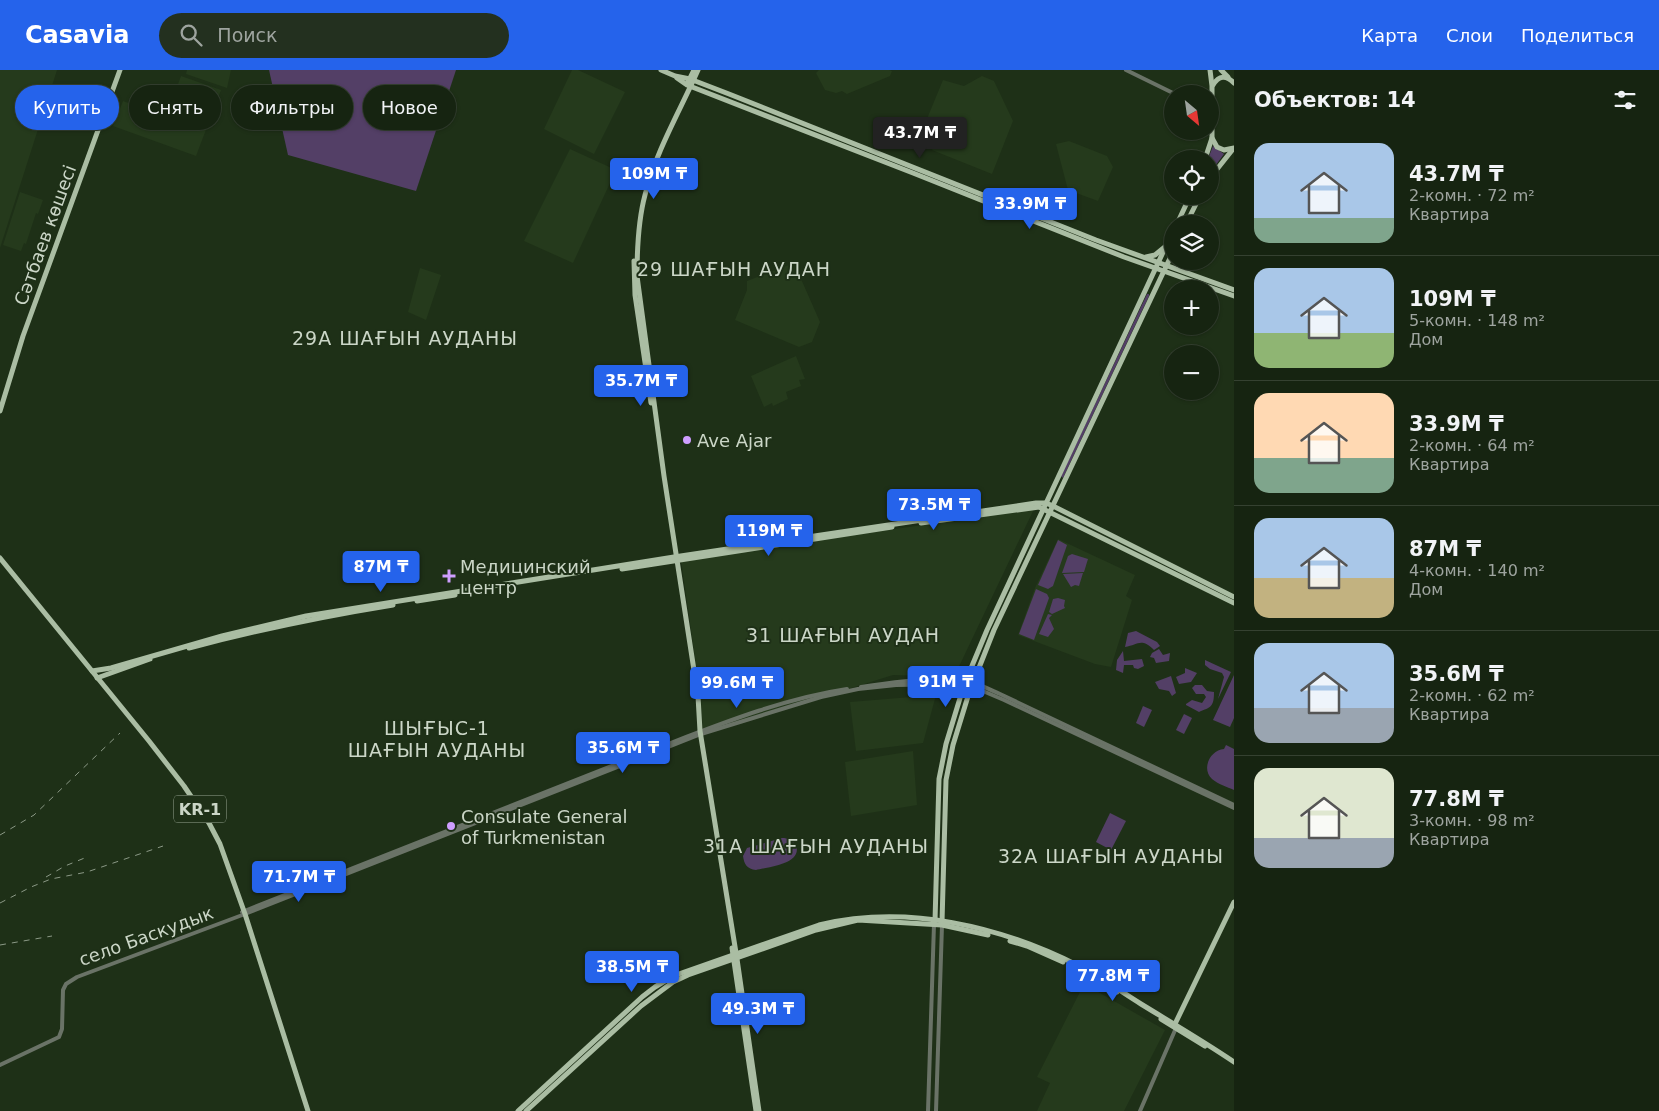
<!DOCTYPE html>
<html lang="ru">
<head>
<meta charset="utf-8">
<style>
  body { margin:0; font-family:"DejaVu Sans",sans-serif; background:#23301f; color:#f1f3f6; height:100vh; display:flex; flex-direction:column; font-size:19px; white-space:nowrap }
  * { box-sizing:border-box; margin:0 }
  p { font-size:16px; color:#9ea49f }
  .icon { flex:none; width:28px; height:28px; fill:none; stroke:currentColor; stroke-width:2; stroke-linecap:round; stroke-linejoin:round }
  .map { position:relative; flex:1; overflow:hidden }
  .side { display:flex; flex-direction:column; background:#162411; width:425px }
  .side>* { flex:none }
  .top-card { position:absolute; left:15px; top:15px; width:475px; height:45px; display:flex; gap:10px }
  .needle { width:32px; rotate:151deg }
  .controls { position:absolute; left:1164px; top:15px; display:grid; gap:10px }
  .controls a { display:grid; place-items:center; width:55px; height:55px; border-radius:50%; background:#162411; box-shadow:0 1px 4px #0004,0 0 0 1px #354131; font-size:25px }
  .price { position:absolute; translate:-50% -42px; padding:0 11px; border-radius:5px; background:#2563eb; color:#fff; font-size:16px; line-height:32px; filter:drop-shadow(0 1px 2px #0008) }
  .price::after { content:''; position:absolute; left:50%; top:30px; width:15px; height:11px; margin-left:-8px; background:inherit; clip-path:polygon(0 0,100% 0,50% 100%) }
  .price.on { background:#222; color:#fff }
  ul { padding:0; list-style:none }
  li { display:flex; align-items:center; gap:15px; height:125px; padding:0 20px }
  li+li { border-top:1px solid #354131 }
  li span { display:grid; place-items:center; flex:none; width:140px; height:100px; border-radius:15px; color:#555 }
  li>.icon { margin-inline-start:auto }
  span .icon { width:60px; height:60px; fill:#fffc; stroke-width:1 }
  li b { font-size:21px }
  h2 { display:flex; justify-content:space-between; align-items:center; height:60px; padding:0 20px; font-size:21px }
  .chip { padding:0 18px; border-radius:22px; background:#162411; box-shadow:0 1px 4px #0004,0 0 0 1px #354131; font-size:18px; line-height:45px }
  .chip.on { background:#2563eb; color:#fff }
  header { display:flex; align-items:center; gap:30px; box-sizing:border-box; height:70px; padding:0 25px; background:#2563eb; color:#fff }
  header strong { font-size:24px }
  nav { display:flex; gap:28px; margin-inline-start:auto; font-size:18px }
  .search { width:350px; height:45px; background:#23301f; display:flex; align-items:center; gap:12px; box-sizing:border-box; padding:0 18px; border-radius:28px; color:#9ea49f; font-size:19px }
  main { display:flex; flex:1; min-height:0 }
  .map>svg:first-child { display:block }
</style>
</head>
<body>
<header>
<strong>Casavia</strong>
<div class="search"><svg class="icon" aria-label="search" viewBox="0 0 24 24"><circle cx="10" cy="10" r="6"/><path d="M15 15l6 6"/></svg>Поиск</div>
<nav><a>Карта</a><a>Слои</a><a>Поделиться</a></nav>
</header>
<main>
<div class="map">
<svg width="1234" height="1041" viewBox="0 0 1234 1041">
  <rect width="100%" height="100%" fill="#1e3017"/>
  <g fill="#253a1c">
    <path d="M 0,0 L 57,0 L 0,178 Z"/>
    <path d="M 187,0 L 231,0 L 227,18 L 186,4 Z"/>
    <path d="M 572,0 L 578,0 L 625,22 L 594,84 L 544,59 Z"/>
    <path d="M 819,0 L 889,0 L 892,1 L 890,6 L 847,24 L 842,21 L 836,23 L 825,20 L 816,3 Z"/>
    <path d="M 181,6 L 221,20 L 196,86 L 113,56 L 123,31 L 166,47 Z"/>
    <path d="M 982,6 L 994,11 L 1013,51 L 992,104 L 932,80 L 939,62 L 924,56 L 943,10 L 964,16 Z"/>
    <path d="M 1069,71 L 1107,86 L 1113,97 L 1098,131 L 1068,120 L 1056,74 Z"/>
    <path d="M 570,79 L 616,100 L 573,193 L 524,171 Z"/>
    <path d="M 20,122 L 43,130 L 38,144 L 36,143 L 26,174 L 24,173 L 21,181 L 3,175 Z"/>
    <path d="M 794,193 L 820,252 L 812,272 L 799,277 L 735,250 L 747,220 L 747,211 Z"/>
    <path d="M 420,198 L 441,205 L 426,250 L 408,242 Z"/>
    <path d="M 796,286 L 805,309 L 799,310 L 801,316 L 786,322 L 788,329 L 773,336 L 772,333 L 764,337 L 751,306 Z"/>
    <path d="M 1034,439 L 954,607 L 893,605 L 703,664 L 701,630 L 681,490 Z"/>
    <path d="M 1058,469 L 1135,505 L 1126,526 L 1132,530 L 1111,597 L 1095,594 L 1018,565 L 1035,518 Z"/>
    <path d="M 936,625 L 923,673 L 856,681 L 850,632 Z"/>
    <path d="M 913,681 L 917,735 L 851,746 L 845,692 Z"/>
    <path d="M 1084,914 L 1165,960 L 1124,1041 L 1037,1041 L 1050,1013 L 1037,1007 Z"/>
  </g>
  <g fill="#533f66">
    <path d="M 269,0 L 456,0 L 416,121 L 288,85 Z"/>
    <path d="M 1213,76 L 1224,84 L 1210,103 L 1210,89 L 1208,89 Z"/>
    <path d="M 1147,224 L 1149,224 L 1149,226 L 1063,408 L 1061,406 L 1071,385 Z"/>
    <path d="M 1058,470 L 1067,475 L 1053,516 L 1048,519 L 1038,515 Z"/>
    <path d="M 1072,484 L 1088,489 L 1084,502 L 1062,503 L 1068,486 Z"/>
    <path d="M 1083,503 L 1079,516 L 1075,515 L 1071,517 L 1063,504 Z"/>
    <path d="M 1036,519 L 1047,524 L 1049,528 L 1034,570 L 1019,564 Z"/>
    <path d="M 1058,528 L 1065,530 L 1064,536 L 1065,538 L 1052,544 L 1049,542 L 1053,529 Z"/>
    <path d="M 1048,544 L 1052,545 L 1049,548 L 1054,559 L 1048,567 L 1039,564 Z"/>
    <path d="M 1136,561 L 1157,572 L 1160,576 L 1154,580 C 1141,567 1138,575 1125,577 L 1128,563 Z"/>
    <path d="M 1159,579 L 1163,585 L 1170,583 L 1169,591 L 1156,593 L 1154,588 L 1150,587 L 1152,583 Z"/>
    <path d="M 1123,581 L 1124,591 L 1142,589 L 1144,596 L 1138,599 L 1134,598 L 1133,595 L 1124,595 L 1123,603 L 1116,600 L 1117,590 Z"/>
    <path d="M 1205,590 L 1231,602 L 1218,629 L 1224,607 L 1222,603 L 1210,599 L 1205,595 Z"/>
    <path d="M 1185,598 L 1197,603 L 1191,612 L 1179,614 L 1176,607 L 1185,603 Z"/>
    <path d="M 1234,605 L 1234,648 L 1230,657 L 1213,650 Z"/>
    <path d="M 1171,606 L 1176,623 L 1172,626 L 1169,621 L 1159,619 L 1155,612 Z"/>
    <path d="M 1195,615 L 1202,615 L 1207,621 L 1214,622 C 1214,637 1211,637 1199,642 L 1186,635 L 1186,634 L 1192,630 L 1202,633 L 1206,627 L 1204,624 L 1196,624 L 1192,618 Z"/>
    <path d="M 1143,636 L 1152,640 L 1144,657 L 1136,653 Z"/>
    <path d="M 1184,644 L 1192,648 L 1184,664 L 1176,660 Z"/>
    <path d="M 1226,675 L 1234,679 L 1234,720 C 1227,717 1218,714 1212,709 C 1201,699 1210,680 1224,679 Z"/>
    <path d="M 1110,743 L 1126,751 L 1111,780 L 1096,772 Z"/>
    <path d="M 782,768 C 788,768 793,770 796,775 C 803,794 767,797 756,800 C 747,799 744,794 743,786 L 747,778 Z"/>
  </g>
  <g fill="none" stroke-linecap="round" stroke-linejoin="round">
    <g stroke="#6a7367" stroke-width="4">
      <path d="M 1126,0 L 1175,24"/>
      <path d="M 861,617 C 892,612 941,605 971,612 C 981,615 991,620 1000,624 L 1234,735"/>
      <path d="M 668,674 C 725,652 786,628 847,619"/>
      <path d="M 242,842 L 647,682"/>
      <path d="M 0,995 L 59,967 L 62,959 L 63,920 L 66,914 L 77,907 L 245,844 L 701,664 L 821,627 L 858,619 L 896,615 L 956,614 L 971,616 L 1004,630 L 1234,738"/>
      <path d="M 928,1041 L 934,854"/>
      <path d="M 936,1041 L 942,855"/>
      <path d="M 1140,1041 L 1176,958"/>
    </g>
    <g stroke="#aabda3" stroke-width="5">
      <path d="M 661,0 L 675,6 L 690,9 L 729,24 L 1096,170 L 1234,220"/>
      <path d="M 698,0 C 680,41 656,81 645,125 C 638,151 637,179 637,206 L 664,406 L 698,626 L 700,661 L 737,889 L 759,1041"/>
      <path d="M 1210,0 L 1212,16 L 1212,68 L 1217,77 L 1224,80 L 1234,78"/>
      <path d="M 1221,0 L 1228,7"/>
      <path d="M 677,8 L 687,15 L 913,103 L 1124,187 L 1234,226"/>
      <path d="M 687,14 L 694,0"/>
      <path d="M 1213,15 C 1219,5 1226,5 1234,13"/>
      <path d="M 1205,89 L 1212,68"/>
      <path d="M 1210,108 L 1233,79"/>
      <path d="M 1177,154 L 1190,126"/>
      <path d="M 1186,154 L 1200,126"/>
      <path d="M 1146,187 L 1155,185 L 1166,176"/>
      <path d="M 634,191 L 635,225 L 651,333"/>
      <path d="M 0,341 L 23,266 L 120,0"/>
      <path d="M 921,453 L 1039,437 L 1234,533"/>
      <path d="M 0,488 L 149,671 L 184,716 L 209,753 L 220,774 L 245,844 L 308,1041"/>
      <path d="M 622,499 L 892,457"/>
      <path d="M 417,531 L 455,525"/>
      <path d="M 189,578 C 257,560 325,546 393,535"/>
      <path d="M 92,601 L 111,598 L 222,566 L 306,546 L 674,487 L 1036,433 L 1046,433 L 1053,436 L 1234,527"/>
      <path d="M 97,608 L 150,589"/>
      <path d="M 935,851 L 939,709 L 946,674 L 964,615 L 987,560 L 1172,163"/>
      <path d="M 942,852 L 946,710 L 953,675 L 969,623 L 994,560 L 1172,184"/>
      <path d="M 1010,871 L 1027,876 L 1063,892"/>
      <path d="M 732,878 L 756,1041"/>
      <path d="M 1075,898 L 1117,922"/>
      <path d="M 1161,949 L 1205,976"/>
      <path d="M 1174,956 L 1234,832"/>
      <path d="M 518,1041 L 642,927 L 655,917 L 673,906 L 819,855 C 907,834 1000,856 1079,896 C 1101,907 1120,921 1141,934 C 1172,953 1203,971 1234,992"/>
      <path d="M 526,1041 L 641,936 L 673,912 L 688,905 L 816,860 L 858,850 L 942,855 L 988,865"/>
    </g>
    <g stroke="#8b9986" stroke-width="1" stroke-dasharray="6 6" stroke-linecap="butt">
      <path d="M 0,765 L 34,745 L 120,663"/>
      <path d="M 46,807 L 65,796 L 87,787"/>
      <path d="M 0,833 L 31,817 L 51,809 L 87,802 L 163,776"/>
      <path d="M 0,875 L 52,866"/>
    </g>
  </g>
  <g fill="#cf9eff" stroke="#1e3017" stroke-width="2">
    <circle cx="687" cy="370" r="5"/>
    <path d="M446.5 498.5h5v5h5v5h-5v5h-5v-5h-5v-5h5z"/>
    <circle cx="451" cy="756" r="5"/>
  </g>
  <g text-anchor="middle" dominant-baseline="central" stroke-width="4" stroke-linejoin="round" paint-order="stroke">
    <rect fill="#1e3017" stroke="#97a492" stroke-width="1" x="174" y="725.5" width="52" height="27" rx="4"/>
    <g font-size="16" font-weight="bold" fill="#cbd6c7">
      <text x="200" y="739">KR-1</text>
    </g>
    <g font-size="18" fill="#cbd6c7" stroke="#1e3017">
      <text transform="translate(45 165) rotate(-70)">Сәтбаев көшесі</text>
      <text transform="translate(146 866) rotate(-20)">село Баскудык</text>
    </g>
    <g font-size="18" fill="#cbd6c7" stroke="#1e3017" text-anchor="start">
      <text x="697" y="370">Ave Ajar</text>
      <text x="460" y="496">Медицинский<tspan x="460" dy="21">центр</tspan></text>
      <text x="461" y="746">Consulate General<tspan x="461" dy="21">of Turkmenistan</tspan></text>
    </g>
    <g font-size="19" letter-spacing="1" fill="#cbd6c7" stroke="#1e3017">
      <text x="734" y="199">29 ШАҒЫН АУДАН</text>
      <text x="405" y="268">29А ШАҒЫН АУДАНЫ</text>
      <text x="843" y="565">31 ШАҒЫН АУДАН</text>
      <text x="437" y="658">ШЫҒЫС-1<tspan x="437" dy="22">ШАҒЫН АУДАНЫ</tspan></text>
      <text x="816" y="776">31А ШАҒЫН АУДАНЫ</text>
      <text x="1111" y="786">32А ШАҒЫН АУДАНЫ</text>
    </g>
  </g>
</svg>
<div class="controls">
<a><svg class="needle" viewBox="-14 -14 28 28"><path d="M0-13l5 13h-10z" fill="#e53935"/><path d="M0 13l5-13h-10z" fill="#9ea49f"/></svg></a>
<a><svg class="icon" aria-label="locate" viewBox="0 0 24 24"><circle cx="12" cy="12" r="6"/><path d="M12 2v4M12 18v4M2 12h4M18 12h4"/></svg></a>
<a><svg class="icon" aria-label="layers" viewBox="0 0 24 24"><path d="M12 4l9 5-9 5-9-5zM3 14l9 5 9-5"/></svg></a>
<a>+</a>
<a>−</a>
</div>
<b class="price on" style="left:920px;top:89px">43.7M ₸</b>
<b class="price" style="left:654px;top:130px">109M ₸</b>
<b class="price" style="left:1030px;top:160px">33.9M ₸</b>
<b class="price" style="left:641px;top:337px">35.7M ₸</b>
<b class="price" style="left:934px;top:461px">73.5M ₸</b>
<b class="price" style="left:769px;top:487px">119M ₸</b>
<b class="price" style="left:381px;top:523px">87M ₸</b>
<b class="price" style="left:946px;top:638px">91M ₸</b>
<b class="price" style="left:737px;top:639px">99.6M ₸</b>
<b class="price" style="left:623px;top:704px">35.6M ₸</b>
<b class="price" style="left:299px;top:833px">71.7M ₸</b>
<b class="price" style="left:632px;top:923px">38.5M ₸</b>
<b class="price" style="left:1113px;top:932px">77.8M ₸</b>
<b class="price" style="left:758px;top:965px">49.3M ₸</b>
<div class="top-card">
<a class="chip on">Купить</a>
<a class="chip">Снять</a>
<a class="chip">Фильтры</a>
<a class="chip">Новое</a>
</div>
</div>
<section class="side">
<h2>Объектов: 14<svg class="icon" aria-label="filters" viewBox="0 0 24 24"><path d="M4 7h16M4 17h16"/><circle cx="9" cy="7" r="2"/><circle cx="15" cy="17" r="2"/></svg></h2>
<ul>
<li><span style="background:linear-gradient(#a9c7e8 75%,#7fa58c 0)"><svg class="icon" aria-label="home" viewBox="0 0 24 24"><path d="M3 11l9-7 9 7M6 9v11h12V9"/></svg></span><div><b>43.7M ₸</b><p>2-комн. · 72 m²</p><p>Квартира</p></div></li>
<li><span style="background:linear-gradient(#a9c7e8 65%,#8fb573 0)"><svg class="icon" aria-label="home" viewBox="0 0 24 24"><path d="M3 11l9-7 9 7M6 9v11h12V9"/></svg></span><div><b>109M ₸</b><p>5-комн. · 148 m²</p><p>Дом</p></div></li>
<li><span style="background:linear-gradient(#ffd9b3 65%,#7fa58c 0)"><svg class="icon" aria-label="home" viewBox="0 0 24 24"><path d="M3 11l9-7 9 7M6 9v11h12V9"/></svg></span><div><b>33.9M ₸</b><p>2-комн. · 64 m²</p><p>Квартира</p></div></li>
<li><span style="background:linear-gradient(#a9c7e8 60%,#c2b280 0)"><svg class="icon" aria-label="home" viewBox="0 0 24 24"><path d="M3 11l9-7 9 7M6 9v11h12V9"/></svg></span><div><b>87M ₸</b><p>4-комн. · 140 m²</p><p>Дом</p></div></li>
<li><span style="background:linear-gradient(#a9c7e8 65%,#9aa5b1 0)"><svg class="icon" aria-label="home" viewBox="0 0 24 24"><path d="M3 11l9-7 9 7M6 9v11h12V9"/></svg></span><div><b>35.6M ₸</b><p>2-комн. · 62 m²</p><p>Квартира</p></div></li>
<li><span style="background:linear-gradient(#dfe7d0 70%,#9aa5b1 0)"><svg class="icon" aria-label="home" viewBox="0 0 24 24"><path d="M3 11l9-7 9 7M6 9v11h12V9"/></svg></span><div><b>77.8M ₸</b><p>3-комн. · 98 m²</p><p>Квартира</p></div></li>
</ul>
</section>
</main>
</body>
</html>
